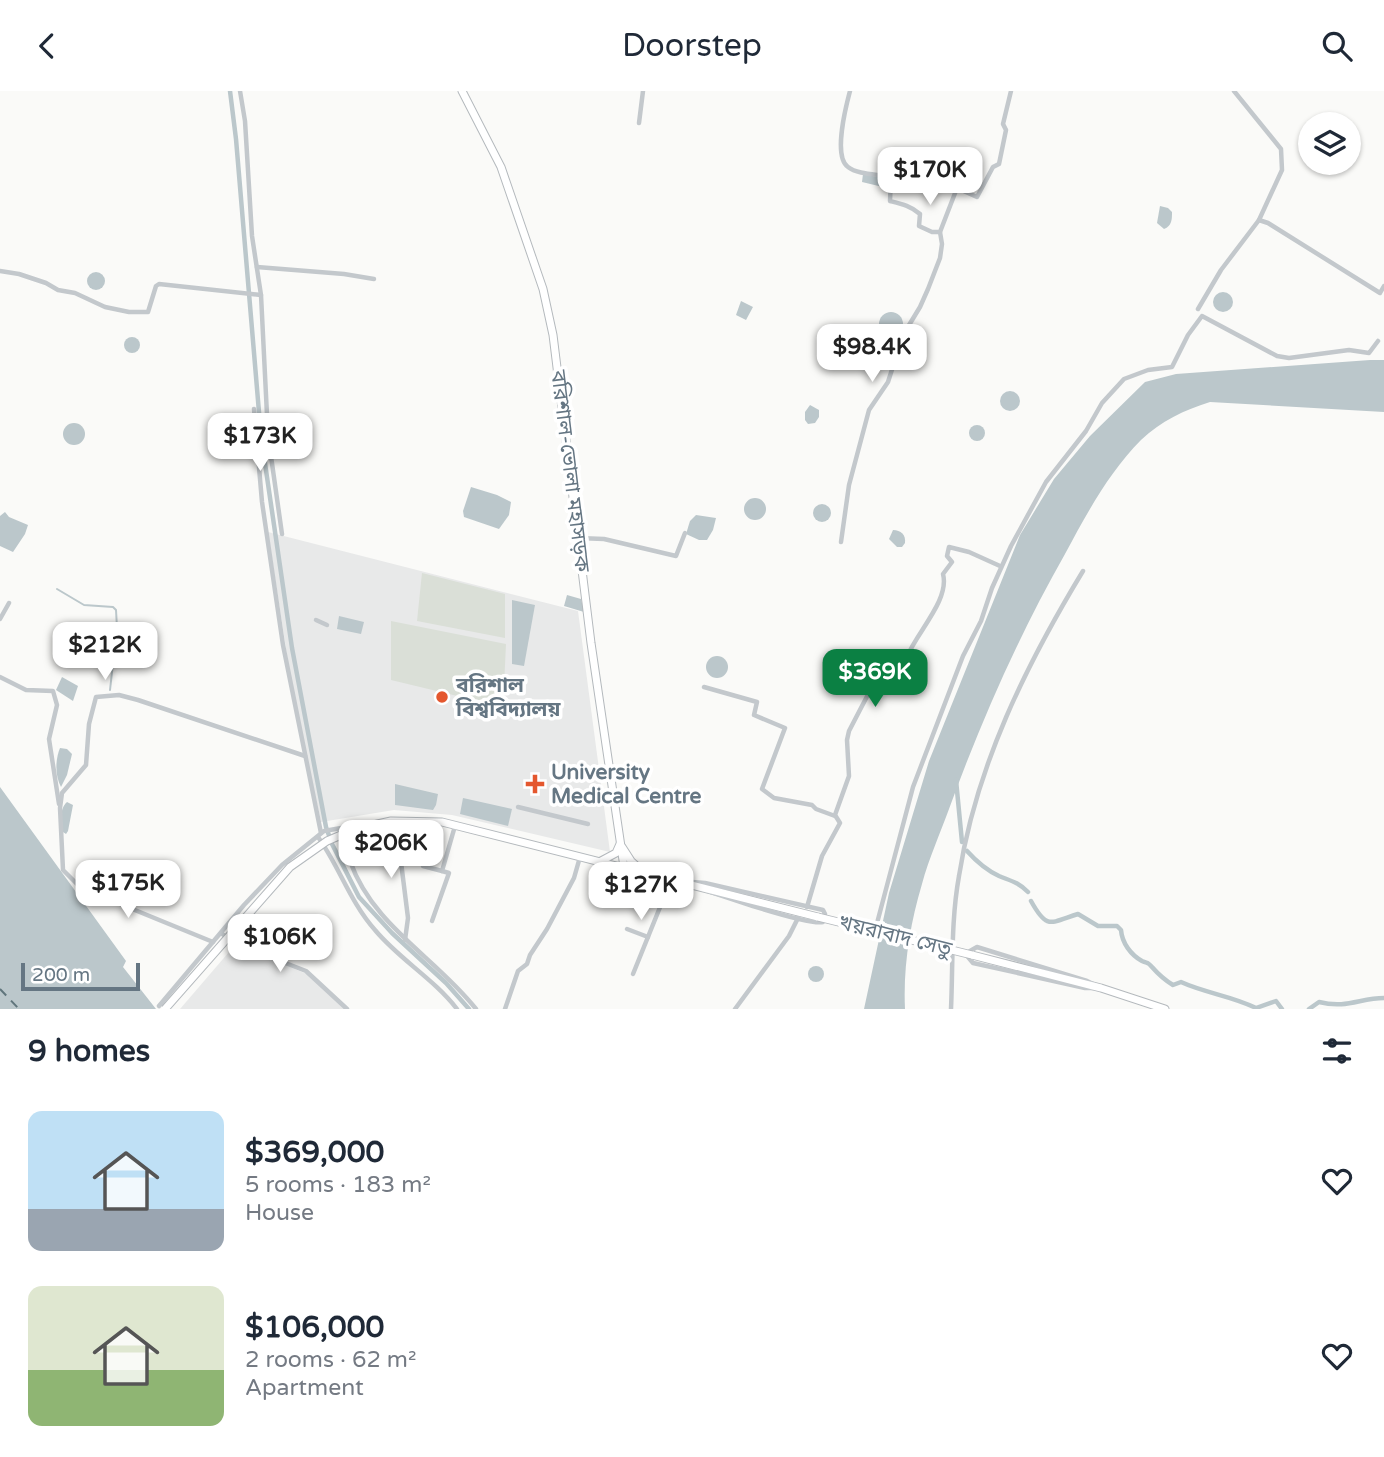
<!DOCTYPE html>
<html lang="en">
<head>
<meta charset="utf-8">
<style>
  body { margin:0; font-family:"Varela Round","Noto Sans Bengali",sans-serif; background:#f6f6f7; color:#1f2937; height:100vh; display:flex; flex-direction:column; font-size:26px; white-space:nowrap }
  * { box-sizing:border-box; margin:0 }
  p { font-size:23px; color:#747a83 }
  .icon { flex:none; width:38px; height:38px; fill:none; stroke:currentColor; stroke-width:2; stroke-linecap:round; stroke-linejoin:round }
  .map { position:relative; height:918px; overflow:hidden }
  .panel { display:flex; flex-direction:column; background:#fff; flex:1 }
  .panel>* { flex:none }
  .tools { position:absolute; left:1298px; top:21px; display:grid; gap:14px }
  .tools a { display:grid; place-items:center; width:63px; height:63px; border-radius:50%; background:#fff; box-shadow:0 2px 5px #0004; font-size:35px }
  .scale { position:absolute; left:21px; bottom:18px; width:119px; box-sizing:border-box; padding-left:7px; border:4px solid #657683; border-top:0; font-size:19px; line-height:24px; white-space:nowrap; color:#657683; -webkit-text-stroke:5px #fff; paint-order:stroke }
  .price { position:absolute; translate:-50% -60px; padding:0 16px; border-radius:14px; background:#fff; color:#222; font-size:23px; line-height:46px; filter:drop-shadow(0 2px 4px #0008) }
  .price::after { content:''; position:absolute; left:50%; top:42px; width:21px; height:16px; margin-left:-10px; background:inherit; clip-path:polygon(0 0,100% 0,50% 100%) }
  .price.active { background:#0b8043; color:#fff }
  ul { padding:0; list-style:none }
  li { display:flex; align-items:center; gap:21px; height:175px; padding:0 28px }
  li span { display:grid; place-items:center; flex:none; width:196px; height:140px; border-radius:14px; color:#555 }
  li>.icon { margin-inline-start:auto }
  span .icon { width:84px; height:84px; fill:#fffc; stroke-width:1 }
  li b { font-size:30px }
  h2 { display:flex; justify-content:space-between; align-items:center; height:84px; padding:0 28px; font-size:30px }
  header { display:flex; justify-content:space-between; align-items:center; height:91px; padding:0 28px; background:#fff; font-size:32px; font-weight:600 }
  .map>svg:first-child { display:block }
</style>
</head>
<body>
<header><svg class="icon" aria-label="back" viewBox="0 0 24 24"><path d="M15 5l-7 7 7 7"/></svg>Doorstep<svg class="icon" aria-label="search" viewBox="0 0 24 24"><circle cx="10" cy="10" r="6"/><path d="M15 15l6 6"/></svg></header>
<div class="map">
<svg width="1384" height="918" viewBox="0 0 1384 918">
  <rect width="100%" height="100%" fill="#fafaf8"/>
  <g fill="#e8e9e9">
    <path d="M 268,441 L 578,520 L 610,761 L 452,724 L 394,719 L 321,731 L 292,597 Z"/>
    <path d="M 235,854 L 307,883 L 345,918 L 180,918 Z"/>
  </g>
  <g fill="#dadfd7">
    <path d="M 422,482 L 505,503 L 505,547 L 417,530 Z"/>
    <path d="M 391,530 L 506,553 L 503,616 L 391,589 Z"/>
  </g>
  <g fill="#bbc7cb">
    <path d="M 863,83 L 888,88 L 887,97 L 862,91 Z"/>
    <path d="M 1160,115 L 1168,117 L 1172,121 C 1172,128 1172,135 1164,138 L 1157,132 Z"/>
    <circle cx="96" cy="190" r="9"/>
    <circle cx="1223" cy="211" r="10"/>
    <path d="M 741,210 L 753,216 L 746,229 L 736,224 Z"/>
    <circle cx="891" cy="233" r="12"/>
    <circle cx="132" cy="254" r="8"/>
    <path d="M 1370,269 L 1384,269 L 1384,321 L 1210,311 C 1184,319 1161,330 1141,349 C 1109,381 1086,424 1065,463 C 1019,544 981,630 949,718 C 940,743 929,767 922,793 C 910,833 903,876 905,918 L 864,918 L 889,802 L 929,670 L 1020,444 L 1054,388 L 1090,345 L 1145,291 L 1176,283 Z"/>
    <circle cx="1010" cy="310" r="10"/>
    <path d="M 810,314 L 819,319 L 819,326 L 815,332 L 808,333 L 805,329 L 805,321 Z"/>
    <circle cx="74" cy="343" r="11"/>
    <circle cx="977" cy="342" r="8"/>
    <path d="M 471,396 L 497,404 L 511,411 L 509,424 L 499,438 L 464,426 L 463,420 Z"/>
    <circle cx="755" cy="418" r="11"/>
    <circle cx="822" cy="422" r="9"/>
    <path d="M 5,421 L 9,426 L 28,434 L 25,443 L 13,461 L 0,455 L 0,425 Z"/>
    <path d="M 696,424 L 716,427 L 713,439 L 707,449 L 699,449 L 686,443 L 690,430 Z"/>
    <path d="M 893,439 C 901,439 906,444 905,452 L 902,456 L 897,456 L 889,448 Z"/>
    <path d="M 567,504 L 581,508 L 584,521 L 564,515 Z"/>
    <path d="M 512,509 L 535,514 L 524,575 L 512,573 Z"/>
    <path d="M 339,525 L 364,531 L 361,543 L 337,538 Z"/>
    <circle cx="717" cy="576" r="11"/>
    <path d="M 62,586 L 78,595 L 73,610 L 56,599 Z"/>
    <path d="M 60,657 L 67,658 L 72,663 L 67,684 L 61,696 C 55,685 55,669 60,657 Z"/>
    <path d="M 395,693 L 438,703 L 436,714 L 433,719 L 395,714 Z"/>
    <path d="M 0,696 L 126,870 L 123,876 L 156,918 L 0,918 Z"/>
    <path d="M 463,707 L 512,718 L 508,735 L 460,723 Z"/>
    <path d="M 67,711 L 73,714 L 68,740 L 66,743 L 63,741 C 63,731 58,719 67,711 Z"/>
    <circle cx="816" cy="883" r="8"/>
  </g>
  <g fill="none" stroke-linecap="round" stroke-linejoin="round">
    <path stroke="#bbc7cb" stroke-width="2" d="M 57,498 L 84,514 L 113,516 L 116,519 L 117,537 L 110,599"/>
    <g stroke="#bbc7cb" stroke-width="4.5">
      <path d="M 230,0 L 236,48 L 261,345 L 292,557 L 326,736 L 332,753 L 359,806 L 392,842 L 446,892 L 469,918"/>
      <path d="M 956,689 L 962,751"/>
      <path d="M 967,760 C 976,770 986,779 999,785 C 1011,790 1018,791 1028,801"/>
      <path d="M 1031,810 C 1047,839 1050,832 1078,823 L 1098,835 L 1117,835 L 1121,839 C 1122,852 1131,864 1142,870 C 1148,873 1147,870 1152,876 C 1159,884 1163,888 1173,894 L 1181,891 C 1205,902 1232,905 1256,917 L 1276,910 L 1282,918"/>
      <path d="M 1309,918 L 1319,911 C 1347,918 1360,907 1384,907"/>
    </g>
    <path stroke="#60757c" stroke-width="2" stroke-dasharray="9 7" stroke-linecap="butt" d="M 0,898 L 19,918"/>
    <g stroke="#b4b9bd" stroke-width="9">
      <g id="highway">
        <path d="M 462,0 L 501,76 L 543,198 L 553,244 L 591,552 L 624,776"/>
        <path d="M 355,738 L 391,730 L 442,731 L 818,826"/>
        <path d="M 622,756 L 631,770 L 641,779"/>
        <path d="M 601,770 L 616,762 L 620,753"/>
        <path d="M 972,864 L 1101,897 L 1165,918"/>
      </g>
    </g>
    <g stroke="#c3c8cc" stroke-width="4.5">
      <path d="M 240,0 L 245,30 L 252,145 L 261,204 L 268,344 L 282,443"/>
      <path d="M 850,0 C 846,15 833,66 848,76 C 858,84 879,83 891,86 L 890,110 C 902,113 911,115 920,123 L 919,135 L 932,141 L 940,141 L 957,97 L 977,106 L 993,76 L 999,73 L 1006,39 L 1003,33 L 1011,0"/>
      <path d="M 1234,0 L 1281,58 L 1282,79 L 1259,129 L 1268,132 L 1380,202 L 1384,195"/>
      <path d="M 639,32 L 643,0"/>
      <path d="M 257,176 L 344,183 L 374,188"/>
      <path d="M 0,180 L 19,183 L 46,192 L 58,199 L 75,202 L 105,216 L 129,221 L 148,221 L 156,195 L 159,193 L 261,204"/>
      <path d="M 1198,218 L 1221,179 L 1259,129"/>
      <path d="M 254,318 L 262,411 L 283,554 L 321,742"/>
      <path d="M 578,447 L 604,448 L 676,465 L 685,442"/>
      <path d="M 841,451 L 849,394 L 869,319 L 888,291 L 903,244 L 920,216 L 928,198 L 940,167 L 942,153 L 940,141"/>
      <path d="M 0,528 L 9,512"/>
      <path d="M 316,529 L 327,534"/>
      <path d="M 0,586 L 26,599 L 53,600 L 57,614 L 49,648 L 59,713"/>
      <path d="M 704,596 L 757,611 L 754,624 L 785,637 L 762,698 L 774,707 L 812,714 L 816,718 L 835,725"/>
      <path d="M 518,716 L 588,733"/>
      <path d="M 396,731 L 408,827 L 405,849"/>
      <path d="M 363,739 L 341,750 C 342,758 347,763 350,770 C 373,835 435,866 476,918"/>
      <path d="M 318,746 C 339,775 350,811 375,839 C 399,868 434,888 457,918"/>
      <path d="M 423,775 L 442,780"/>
      <path d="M 679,790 L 705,792 L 823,819 L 825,823 L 823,831 C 806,835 701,798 679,790 Z"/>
      <path d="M 807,816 L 822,765 L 840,732 L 835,724 L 849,685 L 847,649 L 849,640 L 875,590 L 894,565 L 907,566 C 916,542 950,509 943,483 L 952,471 L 947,465 L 949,456 L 969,461 L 1000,475"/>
      <path d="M 432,830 L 449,782 L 442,780 L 455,735"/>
      <path d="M 876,836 L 913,696 L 963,565 L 981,530 L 992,497 L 1011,455 L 1046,391 L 1086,340 L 1102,312 L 1124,288 L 1148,279 L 1172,276 L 1188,244 L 1202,225 L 1277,265 L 1289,267 L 1349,259 L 1369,262 L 1378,250"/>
      <path d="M 627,838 L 648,846"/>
      <path d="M 221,842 L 236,853 L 306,880 L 347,918"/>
      <path d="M 213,851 L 81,797 L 63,779 L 60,717 L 62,702 L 86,674 L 89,633 L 96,606 L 119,604 L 138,609 L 305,665"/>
      <path d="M 977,856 L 1087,890 L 1101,897 L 1085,897 L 973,872 L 968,866 L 970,860 Z"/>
      <path d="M 633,883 L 671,789"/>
      <path d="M 159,915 L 244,814 L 282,774 L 324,740 L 364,733"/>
      <path d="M 505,918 L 518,880 L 527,873 L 530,864 L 547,838 L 574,787 L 580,766"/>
      <path d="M 735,918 L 789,845 L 798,827"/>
      <path d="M 951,918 C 953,874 951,829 959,785 C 976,675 1026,574 1083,480"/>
    </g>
    <use href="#highway" stroke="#fff" stroke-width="7"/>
    <g stroke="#b4b9bd" stroke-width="9" stroke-linecap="butt">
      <g id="highway-bridge">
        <path d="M 818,826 L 972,864"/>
        <path d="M 165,918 L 290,776 L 327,750 L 355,738"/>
      </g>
    </g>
    <use href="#highway-bridge" stroke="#fff" stroke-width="7"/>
  </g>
  <g fill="#e4572e" stroke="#fff" stroke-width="2.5">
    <circle cx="442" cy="606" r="7"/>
    <path d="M531.5 682.5h7v7h7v7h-7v7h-7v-7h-7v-7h7z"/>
  </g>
  <g text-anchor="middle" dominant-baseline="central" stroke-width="7" stroke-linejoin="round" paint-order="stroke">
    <g font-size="21" fill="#657683" stroke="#fff">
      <text transform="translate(570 380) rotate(83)">বরিশাল-ভোলা মহাসড়ক</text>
      <text transform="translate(895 845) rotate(14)">খয়রাবাদ সেতু</text>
    </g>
    <g font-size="21" font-weight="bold" fill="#657683" stroke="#fff" text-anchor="start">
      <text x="456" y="594">বরিশাল<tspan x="456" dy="24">বিশ্ববিদ্যালয়</tspan></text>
      <text x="551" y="681">University<tspan x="551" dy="24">Medical Centre</tspan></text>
    </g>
  </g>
</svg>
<div class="tools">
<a><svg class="icon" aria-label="layers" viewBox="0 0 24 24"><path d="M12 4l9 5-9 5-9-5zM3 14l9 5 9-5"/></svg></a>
</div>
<div class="scale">200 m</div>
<b class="price" style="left:930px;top:116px">$170K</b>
<b class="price" style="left:872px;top:293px">$98.4K</b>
<b class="price" style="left:260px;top:382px">$173K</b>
<b class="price" style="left:105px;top:591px">$212K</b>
<b class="price active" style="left:875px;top:618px">$369K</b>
<b class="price" style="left:391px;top:789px">$206K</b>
<b class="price" style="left:128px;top:829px">$175K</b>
<b class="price" style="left:641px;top:831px">$127K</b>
<b class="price" style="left:280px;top:883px">$106K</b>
</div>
<section class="panel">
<h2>9 homes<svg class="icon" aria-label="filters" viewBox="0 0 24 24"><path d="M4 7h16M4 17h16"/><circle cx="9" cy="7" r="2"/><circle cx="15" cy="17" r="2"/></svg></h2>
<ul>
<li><span style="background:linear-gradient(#bfe0f5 70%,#9aa5b1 0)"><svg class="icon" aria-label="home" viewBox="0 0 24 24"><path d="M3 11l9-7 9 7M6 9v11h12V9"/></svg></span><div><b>$369,000</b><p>5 rooms · 183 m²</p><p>House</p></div><svg class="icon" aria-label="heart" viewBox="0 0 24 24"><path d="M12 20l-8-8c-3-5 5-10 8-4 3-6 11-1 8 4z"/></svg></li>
<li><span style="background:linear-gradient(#dfe7d0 60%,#8fb573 0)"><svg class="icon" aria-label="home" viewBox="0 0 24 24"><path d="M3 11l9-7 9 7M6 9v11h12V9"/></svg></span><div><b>$106,000</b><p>2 rooms · 62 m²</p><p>Apartment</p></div><svg class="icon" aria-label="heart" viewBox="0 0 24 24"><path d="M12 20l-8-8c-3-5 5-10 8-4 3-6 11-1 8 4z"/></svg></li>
</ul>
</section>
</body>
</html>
